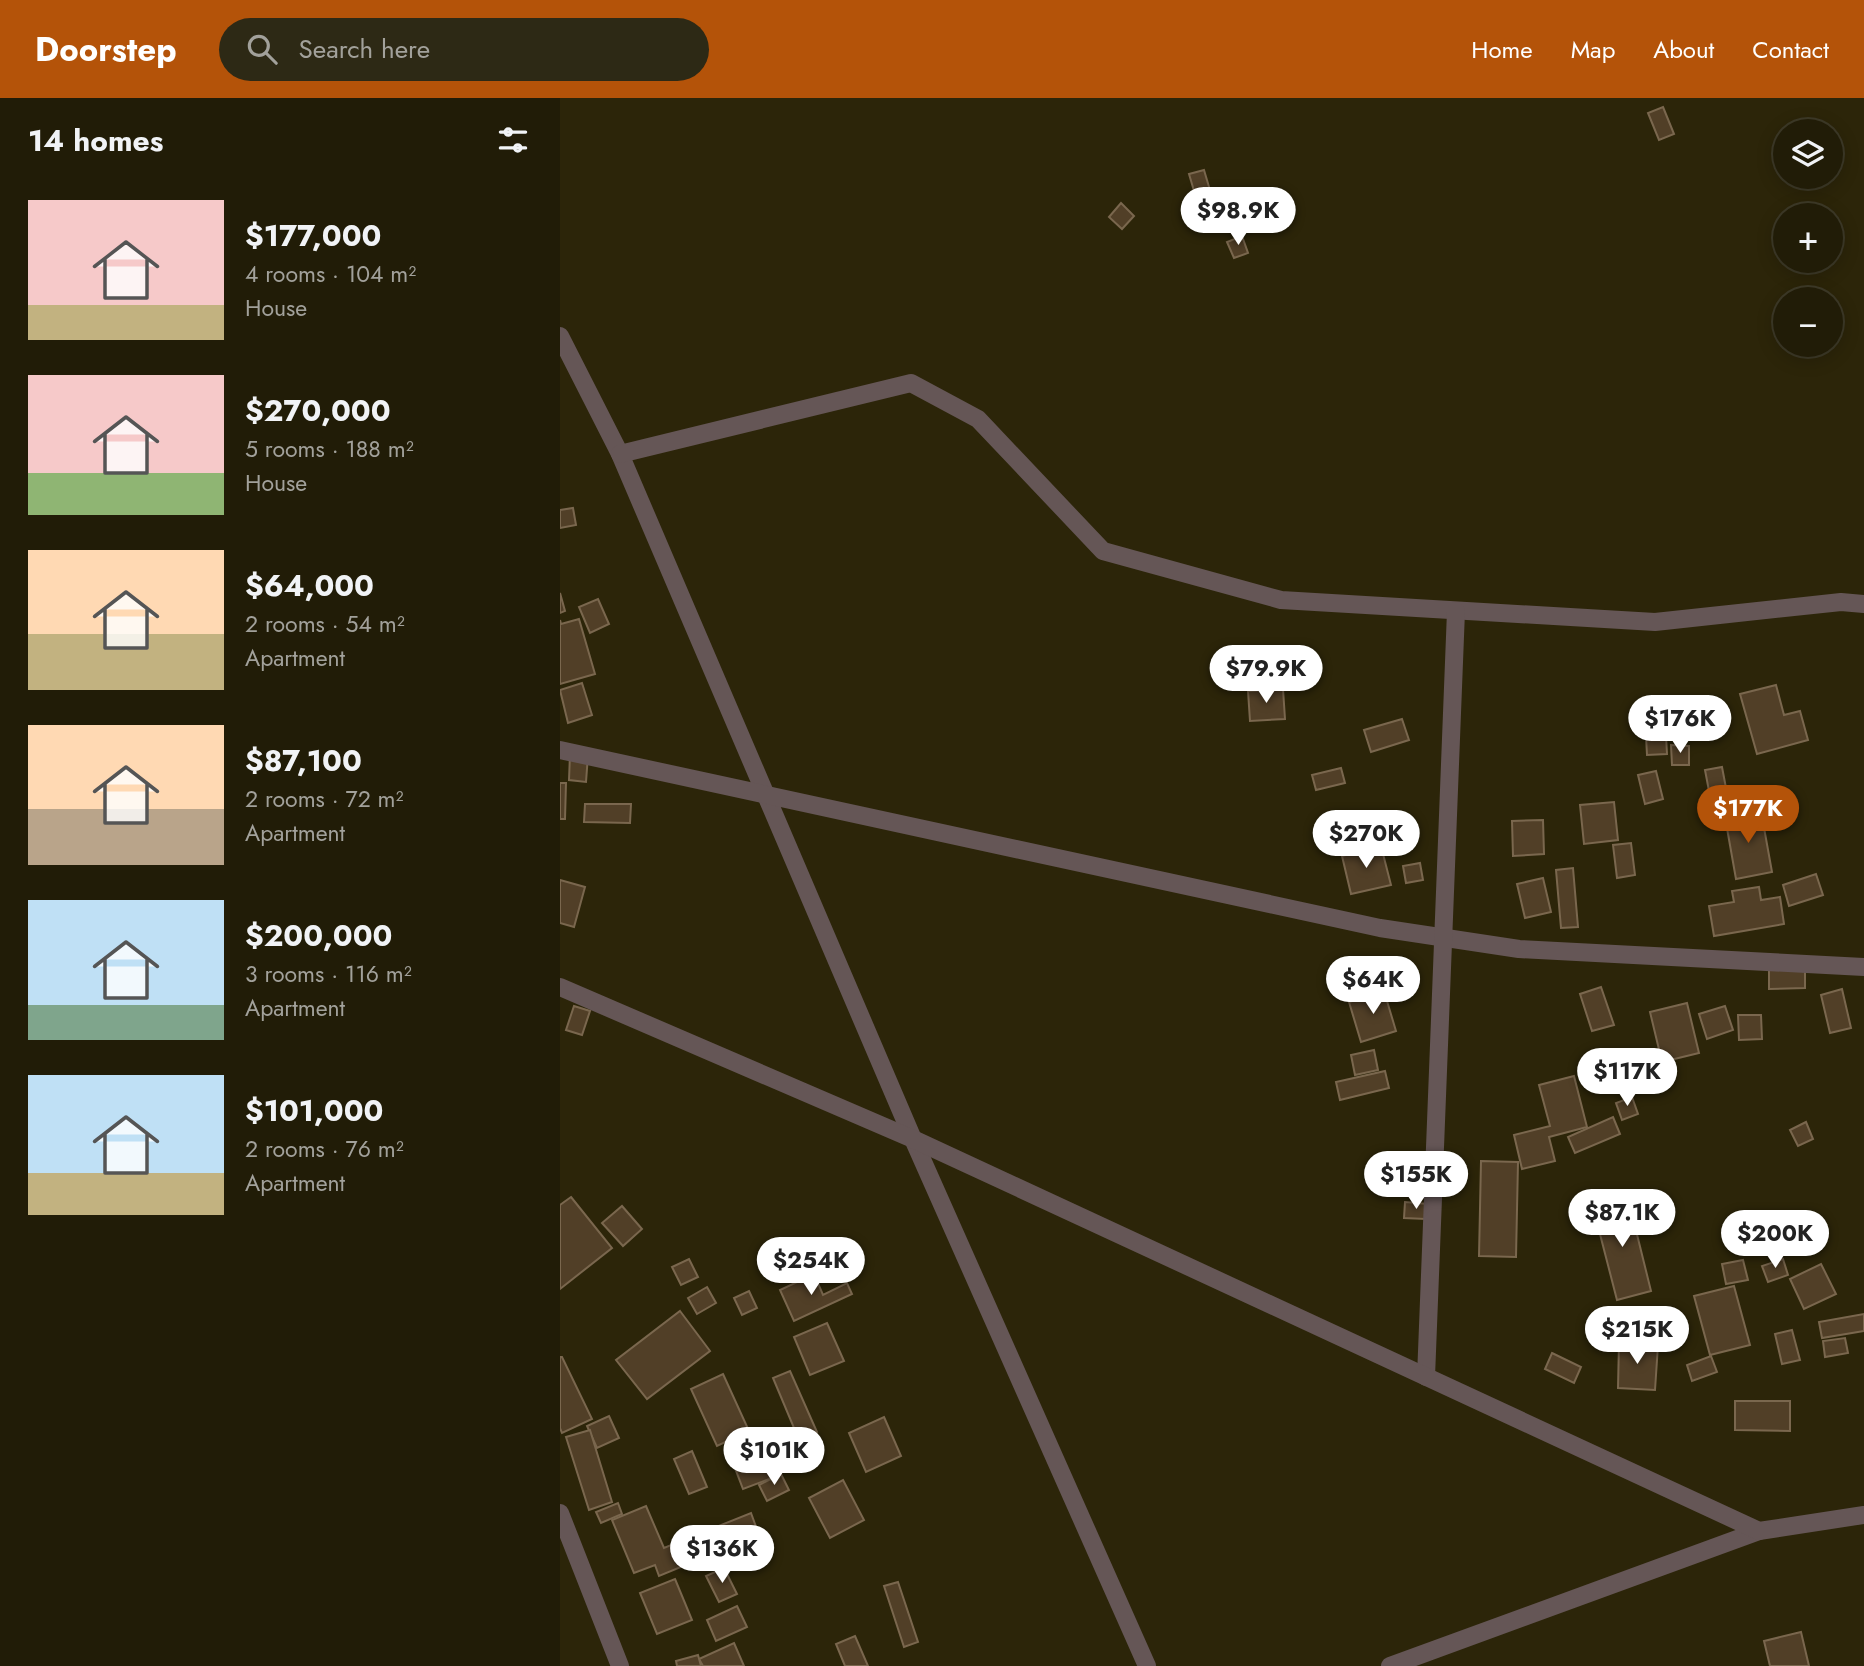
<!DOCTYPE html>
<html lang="en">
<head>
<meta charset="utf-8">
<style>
  body { margin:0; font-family:Jost,sans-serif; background:#2d2915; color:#f1f3f6; height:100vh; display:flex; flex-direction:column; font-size:26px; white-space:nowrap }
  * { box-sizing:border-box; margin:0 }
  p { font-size:23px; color:#a2a19b }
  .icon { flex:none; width:38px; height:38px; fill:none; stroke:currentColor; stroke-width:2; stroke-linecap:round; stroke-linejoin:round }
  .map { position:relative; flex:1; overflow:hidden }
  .drawer { display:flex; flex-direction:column; background:#211c07; width:560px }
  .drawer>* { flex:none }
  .buttons { position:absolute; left:1213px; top:21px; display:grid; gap:14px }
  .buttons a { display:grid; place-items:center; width:70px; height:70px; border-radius:50%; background:#211c07; box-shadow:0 4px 18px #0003,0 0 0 2px #3e3a28; font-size:35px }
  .price { position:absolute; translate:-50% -60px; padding:0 16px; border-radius:24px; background:#fff; color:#222; font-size:23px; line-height:46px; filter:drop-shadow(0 2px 4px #0008) }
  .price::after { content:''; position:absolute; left:50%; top:42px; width:21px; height:16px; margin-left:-10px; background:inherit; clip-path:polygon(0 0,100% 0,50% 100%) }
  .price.active { background:#b45309; color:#fff }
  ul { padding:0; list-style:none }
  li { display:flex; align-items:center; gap:21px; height:175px; padding:0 28px }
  li span { display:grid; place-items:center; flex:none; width:196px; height:140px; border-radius:0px; color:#555 }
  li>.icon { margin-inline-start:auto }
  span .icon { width:84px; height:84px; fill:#fffc; stroke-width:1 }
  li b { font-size:30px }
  h2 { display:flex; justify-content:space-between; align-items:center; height:84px; padding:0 28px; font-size:30px }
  header { display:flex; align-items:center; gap:42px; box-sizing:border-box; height:98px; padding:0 35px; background:#b45309; color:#fff }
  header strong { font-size:33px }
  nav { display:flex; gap:38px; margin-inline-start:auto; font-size:24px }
  .search { width:490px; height:63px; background:#2d2915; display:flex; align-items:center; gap:18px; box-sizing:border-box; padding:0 24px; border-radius:38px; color:#a2a19b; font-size:26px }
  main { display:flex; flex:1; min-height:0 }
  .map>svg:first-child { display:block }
</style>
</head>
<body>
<header>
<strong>Doorstep</strong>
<div class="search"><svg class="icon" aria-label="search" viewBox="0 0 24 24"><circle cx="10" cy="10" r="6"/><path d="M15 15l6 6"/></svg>Search here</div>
<nav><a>Home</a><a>Map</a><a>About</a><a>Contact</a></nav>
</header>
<main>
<section class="drawer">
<h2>14 homes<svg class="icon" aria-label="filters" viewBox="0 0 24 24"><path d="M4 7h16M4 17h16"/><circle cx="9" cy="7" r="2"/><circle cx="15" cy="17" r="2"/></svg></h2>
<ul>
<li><span style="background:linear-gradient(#f6c9c9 75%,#c2b280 0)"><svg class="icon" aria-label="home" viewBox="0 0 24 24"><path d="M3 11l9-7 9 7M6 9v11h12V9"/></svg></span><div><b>$177,000</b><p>4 rooms · 104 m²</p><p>House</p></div></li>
<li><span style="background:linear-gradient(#f6c9c9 70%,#8fb573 0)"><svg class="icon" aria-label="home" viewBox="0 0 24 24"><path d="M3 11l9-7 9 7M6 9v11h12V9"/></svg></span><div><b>$270,000</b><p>5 rooms · 188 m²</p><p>House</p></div></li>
<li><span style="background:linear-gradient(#ffd9b3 60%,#c2b280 0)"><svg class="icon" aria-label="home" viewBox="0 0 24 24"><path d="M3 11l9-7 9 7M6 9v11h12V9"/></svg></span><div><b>$64,000</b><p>2 rooms · 54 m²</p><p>Apartment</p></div></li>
<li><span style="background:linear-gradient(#ffd9b3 60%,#b9a48a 0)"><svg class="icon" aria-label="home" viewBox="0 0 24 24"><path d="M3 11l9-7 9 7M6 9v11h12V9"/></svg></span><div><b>$87,100</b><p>2 rooms · 72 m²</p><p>Apartment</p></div></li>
<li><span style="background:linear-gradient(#bfe0f5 75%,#7fa58c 0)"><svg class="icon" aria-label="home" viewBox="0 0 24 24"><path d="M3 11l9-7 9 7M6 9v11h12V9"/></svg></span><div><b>$200,000</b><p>3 rooms · 116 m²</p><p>Apartment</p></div></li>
<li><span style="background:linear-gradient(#bfe0f5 70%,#c2b280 0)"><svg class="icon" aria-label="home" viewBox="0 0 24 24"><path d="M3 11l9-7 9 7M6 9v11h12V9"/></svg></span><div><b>$101,000</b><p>2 rooms · 76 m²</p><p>Apartment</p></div></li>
</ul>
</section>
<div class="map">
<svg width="1304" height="1568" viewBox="0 0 1304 1568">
  <rect width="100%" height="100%" fill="#2c2509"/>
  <g fill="#513f27" stroke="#7a674e" stroke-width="2">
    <path d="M 1103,9 L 1114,36 L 1099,42 L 1088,15 Z"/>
    <path d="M 644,72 L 652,99 L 637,103 L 629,76 Z"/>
    <path d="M 561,105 L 574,118 L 562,131 L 549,119 Z"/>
    <path d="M 653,105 L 656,131 L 639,133 L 635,108 Z"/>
    <path d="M 682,138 L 688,155 L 674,160 L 667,144 Z"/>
    <path d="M 13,410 L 16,427 L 0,430 L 0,412 Z"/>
    <path d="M 0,495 L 5,513 L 0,515 Z"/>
    <path d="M 38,501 L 49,526 L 30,535 L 19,509 Z"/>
    <path d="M 19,521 L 35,576 L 0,586 L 0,522 L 1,526 Z"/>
    <path d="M 22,585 L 32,617 L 8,625 L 0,592 Z"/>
    <path d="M 1216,587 L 1224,617 L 1240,613 L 1248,642 L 1197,656 L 1180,596 Z"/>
    <path d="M 723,591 L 725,621 L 690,623 L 688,593 Z"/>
    <path d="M 1104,600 L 1107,656 L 1087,657 L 1084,601 Z"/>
    <path d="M 842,621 L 849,642 L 811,654 L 804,632 Z"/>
    <path d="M 1111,647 L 1129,648 L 1129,667 L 1112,667 Z"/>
    <path d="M 10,656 L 28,657 L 26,684 L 9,682 Z"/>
    <path d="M 1162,669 L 1166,690 L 1149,693 L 1145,672 Z"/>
    <path d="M 781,670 L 785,685 L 756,692 L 752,677 Z"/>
    <path d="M 1096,673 L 1103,701 L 1085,706 L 1078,677 Z"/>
    <path d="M 0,685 L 6,685 L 5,721 L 0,721 Z"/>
    <path d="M 1054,704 L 1058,742 L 1024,746 L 1020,707 Z"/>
    <path d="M 25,706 L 71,706 L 70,725 L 24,724 Z"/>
    <path d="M 1201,713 L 1212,774 L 1176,781 L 1165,719 Z"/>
    <path d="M 983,722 L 984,756 L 953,758 L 952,723 Z"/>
    <path d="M 1071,745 L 1075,777 L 1057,780 L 1053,747 Z"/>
    <path d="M 821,748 L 831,787 L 791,796 L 782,758 Z"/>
    <path d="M 860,765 L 863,782 L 846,785 L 843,768 Z"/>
    <path d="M 1013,770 L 1018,829 L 1001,830 L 996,772 Z"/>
    <path d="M 1256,776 L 1263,797 L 1229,808 L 1223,787 Z"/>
    <path d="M 983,780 L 991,814 L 965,820 L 957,786 Z"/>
    <path d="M 0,782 L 25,789 L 14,829 L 0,825 Z"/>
    <path d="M 1199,789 L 1201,802 L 1220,799 L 1224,826 L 1154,838 L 1149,808 L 1174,804 L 1172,793 Z"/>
    <path d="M 1245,870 L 1245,890 L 1209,891 L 1209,871 Z"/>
    <path d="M 1041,889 L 1054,927 L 1032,933 L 1020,896 Z"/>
    <path d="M 1282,891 L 1291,930 L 1270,935 L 1261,897 Z"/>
    <path d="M 824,893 L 836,933 L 801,944 L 789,904 Z"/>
    <path d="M 1127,905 L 1139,955 L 1102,964 L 1090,914 Z"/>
    <path d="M 14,908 L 30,913 L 22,937 L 6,932 Z"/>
    <path d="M 1165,908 L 1173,932 L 1147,941 L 1139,916 Z"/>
    <path d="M 1178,917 L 1201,917 L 1202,941 L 1179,942 Z"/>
    <path d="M 814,952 L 818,972 L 795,977 L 791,957 Z"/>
    <path d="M 1046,959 L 1049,979 L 1030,983 L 1026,962 Z"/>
    <path d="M 825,973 L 829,990 L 780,1002 L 776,984 Z"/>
    <path d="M 1014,978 L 1027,1029 L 989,1039 L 995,1063 L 962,1071 L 954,1037 L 990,1028 L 979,987 Z"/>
    <path d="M 1072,999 L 1078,1016 L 1062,1022 L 1056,1005 Z"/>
    <path d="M 1053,1019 L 1060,1036 L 1015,1055 L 1008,1039 Z"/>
    <path d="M 1246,1024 L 1253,1041 L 1238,1048 L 1230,1032 Z"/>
    <path d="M 921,1063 L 958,1064 L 956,1159 L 919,1158 Z"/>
    <path d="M 11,1099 L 52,1150 L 0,1191 L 0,1107 Z"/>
    <path d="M 1068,1100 L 1091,1193 L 1057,1202 L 1033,1109 Z"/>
    <path d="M 845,1104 L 868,1106 L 866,1121 L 844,1120 Z"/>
    <path d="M 62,1108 L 82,1131 L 63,1148 L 42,1125 Z"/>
    <path d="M 129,1161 L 138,1179 L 121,1187 L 112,1169 Z"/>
    <path d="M 1223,1161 L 1228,1177 L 1208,1184 L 1202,1168 Z"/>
    <path d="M 1183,1162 L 1188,1182 L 1166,1186 L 1162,1166 Z"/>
    <path d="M 1261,1166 L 1276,1196 L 1244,1211 L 1230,1181 Z"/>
    <path d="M 254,1176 L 263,1197 L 287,1185 L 292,1196 L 234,1223 L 220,1192 Z"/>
    <path d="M 1174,1188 L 1190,1247 L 1150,1257 L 1134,1198 Z"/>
    <path d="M 147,1189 L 156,1205 L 137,1216 L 128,1200 Z"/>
    <path d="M 189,1193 L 197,1210 L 182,1217 L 174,1200 Z"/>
    <path d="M 120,1213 L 150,1253 L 87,1301 L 56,1262 Z"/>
    <path d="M 1304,1216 L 1304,1233 L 1262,1240 L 1259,1224 Z"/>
    <path d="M 267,1225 L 284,1263 L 250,1277 L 234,1239 Z"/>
    <path d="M 1232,1232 L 1240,1262 L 1222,1266 L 1215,1236 Z"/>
    <path d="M 1285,1240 L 1288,1255 L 1265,1259 L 1263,1243 Z"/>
    <path d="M 1059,1244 L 1098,1247 L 1095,1292 L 1058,1290 Z"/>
    <path d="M 992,1255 L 1021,1269 L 1014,1285 L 985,1271 Z"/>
    <path d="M 1151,1258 L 1157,1274 L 1132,1283 L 1127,1267 Z"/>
    <path d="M 0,1259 L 2,1259 L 32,1321 L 2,1335 L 0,1330 Z"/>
    <path d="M 230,1273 L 257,1334 L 239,1342 L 213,1280 Z"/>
    <path d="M 163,1276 L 189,1333 L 157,1348 L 131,1291 Z"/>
    <path d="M 1175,1303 L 1230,1303 L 1230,1333 L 1175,1332 Z"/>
    <path d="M 49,1318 L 59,1340 L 37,1350 L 27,1328 Z"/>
    <path d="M 324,1319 L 341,1358 L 306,1374 L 289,1335 Z"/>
    <path d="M 30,1332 L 52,1404 L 29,1412 L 6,1339 Z"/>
    <path d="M 204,1344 L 217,1378 L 183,1391 L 170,1357 Z"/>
    <path d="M 132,1353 L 147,1389 L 129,1396 L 114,1361 Z"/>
    <path d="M 221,1376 L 229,1392 L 207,1403 L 199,1387 Z"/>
    <path d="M 283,1382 L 304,1422 L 270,1440 L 249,1400 Z"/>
    <path d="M 58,1405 L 62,1416 L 41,1425 L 36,1414 Z"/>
    <path d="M 86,1408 L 104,1450 L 191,1415 L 199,1437 L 99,1478 L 95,1467 L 74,1475 L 52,1422 Z"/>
    <path d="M 164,1470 L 177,1496 L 159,1504 L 146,1478 Z"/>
    <path d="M 115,1481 L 132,1522 L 97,1536 L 80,1495 Z"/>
    <path d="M 338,1484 L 358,1544 L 344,1549 L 324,1488 Z"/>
    <path d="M 177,1508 L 187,1529 L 156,1543 L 147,1522 Z"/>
    <path d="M 1241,1534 L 1249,1568 L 1210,1568 L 1204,1543 Z"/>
    <path d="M 295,1538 L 308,1568 L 285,1568 L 276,1546 Z"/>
    <path d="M 174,1545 L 184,1568 L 143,1568 L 139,1561 Z"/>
    <path d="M 138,1557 L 141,1568 L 117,1568 L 116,1563 Z"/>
  </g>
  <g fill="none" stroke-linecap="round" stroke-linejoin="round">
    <g stroke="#655656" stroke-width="18">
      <path d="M 0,238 L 60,356 L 353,1041 L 587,1568"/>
      <path d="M 60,356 L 351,285 L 418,321 L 543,453 L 721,502 L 1095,524 L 1281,504 L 1304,506"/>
      <path d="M 0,652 L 820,830 L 959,851 L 1304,869"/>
      <path d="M 866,1279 L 896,513"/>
      <path d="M 0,1415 L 60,1568"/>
      <path d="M 830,1568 L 1199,1433"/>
    </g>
    <path stroke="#655656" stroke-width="18" d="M 0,889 L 353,1041 L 1199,1433 L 1304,1417"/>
  </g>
</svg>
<div class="buttons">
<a><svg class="icon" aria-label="layers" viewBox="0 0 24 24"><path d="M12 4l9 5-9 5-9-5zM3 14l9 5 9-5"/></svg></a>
<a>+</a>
<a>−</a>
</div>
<b class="price" style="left:678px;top:149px">$98.9K</b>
<b class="price" style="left:706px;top:607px">$79.9K</b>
<b class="price" style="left:1120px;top:657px">$176K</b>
<b class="price active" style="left:1188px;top:747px">$177K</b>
<b class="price" style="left:806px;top:772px">$270K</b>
<b class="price" style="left:813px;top:918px">$64K</b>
<b class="price" style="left:1067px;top:1010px">$117K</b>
<b class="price" style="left:856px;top:1113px">$155K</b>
<b class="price" style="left:1062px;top:1151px">$87.1K</b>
<b class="price" style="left:1215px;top:1172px">$200K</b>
<b class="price" style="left:251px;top:1199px">$254K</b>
<b class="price" style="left:1077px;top:1268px">$215K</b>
<b class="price" style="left:214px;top:1389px">$101K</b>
<b class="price" style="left:162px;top:1487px">$136K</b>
</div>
</main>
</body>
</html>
